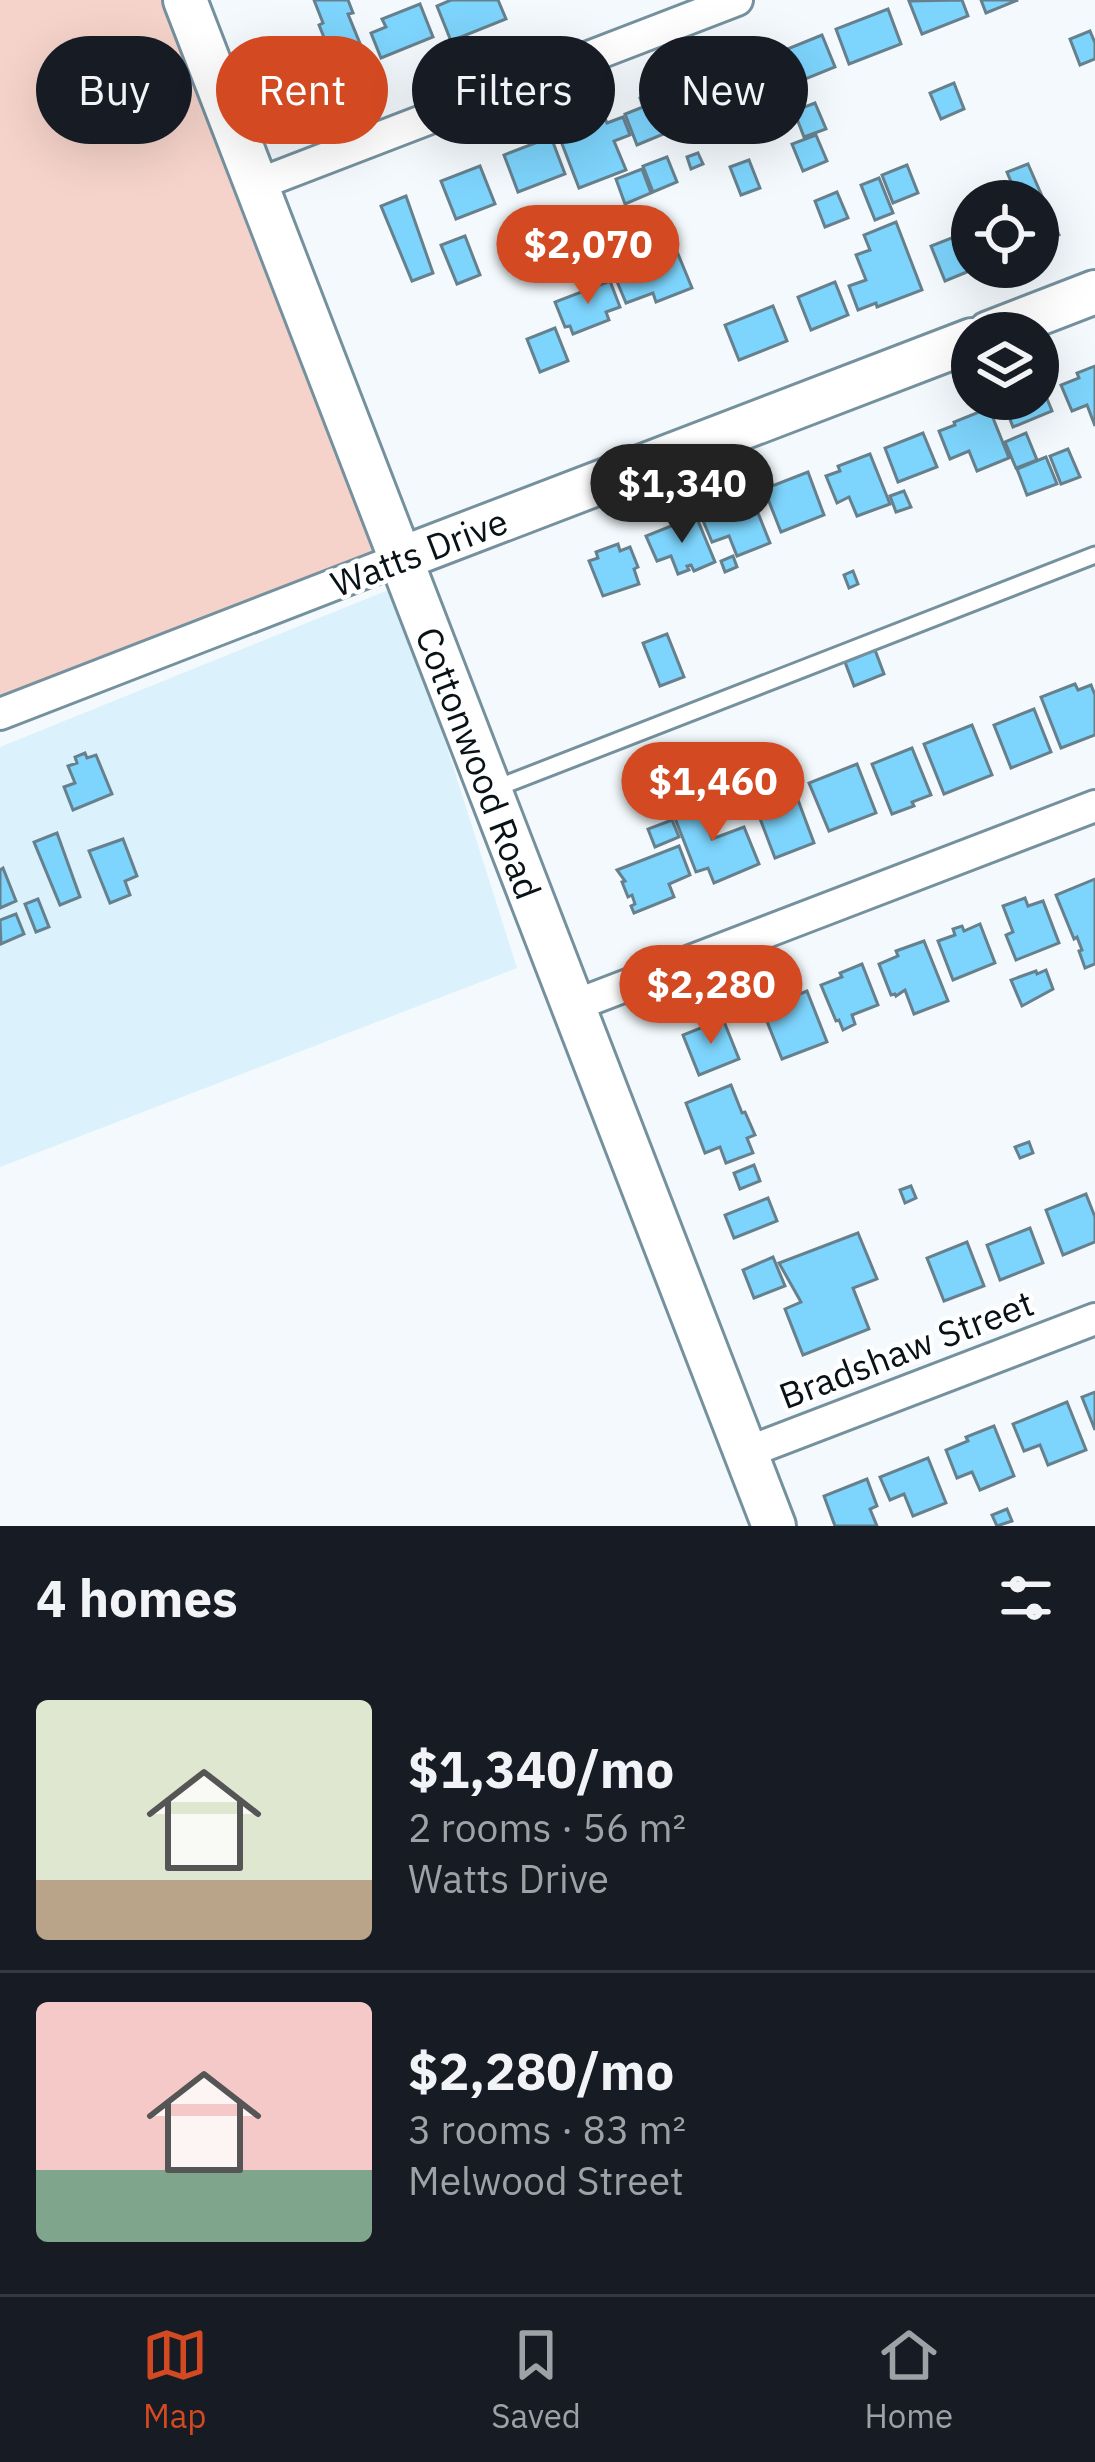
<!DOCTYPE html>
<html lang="en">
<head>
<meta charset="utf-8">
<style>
  body { margin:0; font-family:"IBM Plex Sans",sans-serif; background:#242831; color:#f1f3f6; height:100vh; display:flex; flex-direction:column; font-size:45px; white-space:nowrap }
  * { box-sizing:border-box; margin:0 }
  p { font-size:39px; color:#9ea1a6 }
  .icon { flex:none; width:66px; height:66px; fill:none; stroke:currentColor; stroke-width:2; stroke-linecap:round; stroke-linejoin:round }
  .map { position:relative; height:1526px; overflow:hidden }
  .details { display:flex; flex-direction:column; background:#171b24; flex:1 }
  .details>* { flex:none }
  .hud { position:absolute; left:36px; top:36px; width:1023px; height:108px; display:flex; gap:24px }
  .tools { position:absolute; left:951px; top:180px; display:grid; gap:24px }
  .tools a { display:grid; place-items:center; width:108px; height:108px; border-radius:50%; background:#171b24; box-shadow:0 12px 48px #0002; font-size:60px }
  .price { position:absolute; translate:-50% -102px; padding:0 27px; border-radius:42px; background:#d24922; color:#fff; font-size:39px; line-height:78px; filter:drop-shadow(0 3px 6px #0008) }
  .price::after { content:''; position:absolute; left:50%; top:72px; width:36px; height:27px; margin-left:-18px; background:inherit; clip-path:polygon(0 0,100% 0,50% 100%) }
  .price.active { background:#222; color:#fff }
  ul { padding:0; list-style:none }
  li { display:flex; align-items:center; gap:36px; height:300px; padding:0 36px }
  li+li { border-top:3px solid #363941 }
  li span { display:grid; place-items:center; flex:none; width:336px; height:240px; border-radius:12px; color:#555 }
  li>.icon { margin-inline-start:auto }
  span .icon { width:144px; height:144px; fill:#fffc; stroke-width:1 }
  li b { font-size:51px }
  h2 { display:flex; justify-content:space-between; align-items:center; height:144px; padding:0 36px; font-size:51px }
  .pill { padding:0 42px; border-radius:54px; background:#171b24; box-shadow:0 12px 48px #0002; font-size:42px; line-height:108px }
  .pill.active { background:#d24922; color:#fff }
  .tabs { display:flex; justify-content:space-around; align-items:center; height:168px; border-top:3px solid #363941; background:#171b24; font-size:33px; color:#9ea1a6 }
  .tabs a { display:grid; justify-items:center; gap:6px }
  .tabs .active { color:#d24922 }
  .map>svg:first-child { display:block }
</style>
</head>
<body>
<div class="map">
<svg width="1095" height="1526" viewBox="0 0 1095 1526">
  <rect width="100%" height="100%" fill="#f3f9fc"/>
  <path fill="#dbf1fc" d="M 396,587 L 517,968 L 0,1167 L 0,747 Z"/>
  <path fill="#f5d3ca" d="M 0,0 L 164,0 L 384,581 L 0,728 Z"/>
  <g fill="#7dd4fc" stroke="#66808d" stroke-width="3">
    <path d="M 314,0 L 348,0 L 353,13 L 348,14 L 372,73 L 343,85 L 319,25 L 323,23 Z"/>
    <path d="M 451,0 L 498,0 L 506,19 L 451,41 L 437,6 Z"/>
    <path d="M 962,0 L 968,16 L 922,34 L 909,1 Z"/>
    <path d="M 981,0 L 1018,0 L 986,13 Z"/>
    <path d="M 420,4 L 433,37 L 381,58 L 371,33 L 386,27 L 382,19 Z"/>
    <path d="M 888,9 L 901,44 L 849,64 L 836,29 Z"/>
    <path d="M 1090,31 L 1095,43 L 1095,59 L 1080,65 L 1070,39 Z"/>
    <path d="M 822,35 L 835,67 L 800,81 L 802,86 L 794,89 L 792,85 L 788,86 L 775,54 Z"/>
    <path d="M 750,61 L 752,67 L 760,64 L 771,90 L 763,94 L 764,97 L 714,117 L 700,81 Z"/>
    <path d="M 954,83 L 964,109 L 941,119 L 930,93 Z"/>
    <path d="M 688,88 L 700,119 L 637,145 L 625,114 L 643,107 L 640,98 L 660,91 L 663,97 Z"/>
    <path d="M 815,103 L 826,129 L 804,137 L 794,111 Z"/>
    <path d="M 623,117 L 630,135 L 614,141 L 626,170 L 579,188 L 559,136 L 572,130 L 570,126 L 585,120 L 587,125 L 605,118 L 607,123 Z"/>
    <path d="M 816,135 L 827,161 L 803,171 L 792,144 Z"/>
    <path d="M 551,137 L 565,174 L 518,192 L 504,155 Z"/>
    <path d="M 698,153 L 703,164 L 691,169 L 687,157 Z"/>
    <path d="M 667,157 L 677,182 L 653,192 L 643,166 Z"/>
    <path d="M 749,160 L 760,188 L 741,195 L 730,167 Z"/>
    <path d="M 1028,164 L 1059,235 L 1038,243 L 1038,201 L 1019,201 L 1007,172 Z"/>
    <path d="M 907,165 L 918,193 L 893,203 L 882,175 Z"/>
    <path d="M 480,166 L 495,204 L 456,219 L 441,181 Z"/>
    <path d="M 642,169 L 651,193 L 625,204 L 616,179 Z"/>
    <path d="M 879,178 L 893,213 L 875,220 L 861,185 Z"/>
    <path d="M 837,192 L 848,218 L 825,227 L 815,201 Z"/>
    <path d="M 406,196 L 433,273 L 412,281 L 381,206 Z"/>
    <path d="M 896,222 L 922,290 L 877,307 L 876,303 L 858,310 L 849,286 L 866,280 L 856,255 L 870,250 L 864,235 Z"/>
    <path d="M 610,226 L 616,240 L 601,246 L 595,232 Z"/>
    <path d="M 972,230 L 972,267 L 979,267 L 945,281 L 931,246 Z"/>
    <path d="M 465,236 L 480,275 L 457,284 L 441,245 Z"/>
    <path d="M 678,254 L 692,288 L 656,302 L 653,293 L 626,303 L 616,279 Z"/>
    <path d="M 610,281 L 620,307 L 606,312 L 609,320 L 573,334 L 570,326 L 565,327 L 555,302 Z"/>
    <path d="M 835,282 L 848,315 L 811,330 L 798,297 Z"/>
    <path d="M 773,306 L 787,341 L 739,360 L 725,325 Z"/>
    <path d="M 555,328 L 568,361 L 540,372 L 527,339 Z"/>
    <path d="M 1095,366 L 1095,426 L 1087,405 L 1072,411 L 1061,385 L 1079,378 L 1077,373 Z"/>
    <path d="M 1039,379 L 1052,411 L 1013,427 L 1002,399 L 1038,399 Z"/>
    <path d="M 989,408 L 1009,458 L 977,471 L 969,451 L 950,459 L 939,431 L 955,425 L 954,422 Z"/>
    <path d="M 923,433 L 937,467 L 898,482 L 885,448 Z"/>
    <path d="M 1026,433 L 1037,460 L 1016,468 L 1005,442 Z"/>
    <path d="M 1068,449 L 1080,477 L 1061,484 L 1050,456 Z"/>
    <path d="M 870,454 L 890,504 L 857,516 L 849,497 L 837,503 L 826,476 L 840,471 L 838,466 Z"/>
    <path d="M 1046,457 L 1057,484 L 1027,495 L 1017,469 Z"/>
    <path d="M 808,472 L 824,515 L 781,532 L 764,489 Z"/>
    <path d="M 904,491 L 911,507 L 896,512 L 890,496 Z"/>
    <path d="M 750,493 L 770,543 L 737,556 L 729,536 L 712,542 L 702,518 L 719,511 L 717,506 Z"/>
    <path d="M 696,516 L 715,562 L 694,571 L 691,565 L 687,566 L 689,570 L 678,574 L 671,556 L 657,561 L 646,536 Z"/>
    <path d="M 618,544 L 620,551 L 630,547 L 638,567 L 634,569 L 639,584 L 603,596 L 589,561 L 598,558 L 596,552 Z"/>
    <path d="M 733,556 L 737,567 L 725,572 L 721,561 Z"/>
    <path d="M 853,571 L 858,584 L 849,588 L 844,575 Z"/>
    <path d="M 667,634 L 684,677 L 660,686 L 643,643 Z"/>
    <path d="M 875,650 L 884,674 L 854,686 L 845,662 Z"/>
    <path d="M 1075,684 L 1078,690 L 1091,685 L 1095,695 L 1095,735 L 1061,748 L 1041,697 Z"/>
    <path d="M 1034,709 L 1051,752 L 1011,768 L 994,725 Z"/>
    <path d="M 972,725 L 992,775 L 944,794 L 924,744 Z"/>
    <path d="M 912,748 L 931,795 L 912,802 L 914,806 L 892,814 L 872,764 Z"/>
    <path d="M 85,753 L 87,758 L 96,755 L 112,794 L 73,810 L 64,787 L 75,783 L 68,766 L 77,763 L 75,757 Z"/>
    <path d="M 706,759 L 713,777 L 693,785 L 686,767 Z"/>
    <path d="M 857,764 L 876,813 L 829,831 L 809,783 Z"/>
    <path d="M 696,798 L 712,839 L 744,827 L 759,864 L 714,883 L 708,868 L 696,872 L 671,808 Z"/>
    <path d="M 798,800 L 814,843 L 775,858 L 759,816 Z"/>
    <path d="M 672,820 L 679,837 L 655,847 L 648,829 Z"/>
    <path d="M 57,833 L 80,897 L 60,905 L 34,842 Z"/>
    <path d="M 123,839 L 137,876 L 125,881 L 130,895 L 110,903 L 89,851 Z"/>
    <path d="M 679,846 L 690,875 L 669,884 L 674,897 L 634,913 L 631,906 L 635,904 L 632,895 L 628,897 L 622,882 L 625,881 L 617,870 Z"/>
    <path d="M 3,868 L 16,901 L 0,908 L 0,870 Z"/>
    <path d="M 1095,879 L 1095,964 L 1085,968 L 1079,951 L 1082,950 L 1077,937 L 1074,939 L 1056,895 Z"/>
    <path d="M 1025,898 L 1028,906 L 1043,901 L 1059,943 L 1016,960 L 1006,935 L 1013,932 L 1003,906 Z"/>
    <path d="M 38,899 L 49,927 L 36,932 L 25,904 Z"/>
    <path d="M 16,914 L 24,934 L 1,944 L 0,920 Z"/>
    <path d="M 980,924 L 995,963 L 953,980 L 938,941 L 955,935 L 953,929 L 962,926 L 964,931 Z"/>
    <path d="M 924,941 L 948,1001 L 914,1014 L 905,990 L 896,996 L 895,994 L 891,995 L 879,964 L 898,956 L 896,951 Z"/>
    <path d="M 862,964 L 878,1005 L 852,1015 L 855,1024 L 843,1030 L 839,1020 L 836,1021 L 821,985 L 842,977 L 840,973 Z"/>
    <path d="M 1046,970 L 1053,989 L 1022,1006 L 1011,980 L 1036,971 L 1037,974 Z"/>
    <path d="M 807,991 L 827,1042 L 782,1059 L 762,1009 Z"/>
    <path d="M 723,1019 L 739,1059 L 699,1075 L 683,1035 Z"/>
    <path d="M 731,1085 L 742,1113 L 745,1112 L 755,1135 L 747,1138 L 753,1153 L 726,1163 L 720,1147 L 705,1153 L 686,1103 Z"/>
    <path d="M 1029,1142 L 1033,1153 L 1020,1158 L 1015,1147 Z"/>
    <path d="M 754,1165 L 760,1181 L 740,1189 L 734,1173 Z"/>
    <path d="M 911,1186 L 916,1198 L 905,1203 L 900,1190 Z"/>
    <path d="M 1086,1194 L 1095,1217 L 1095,1242 L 1063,1255 L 1046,1210 Z"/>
    <path d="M 768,1198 L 777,1221 L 734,1238 L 725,1215 Z"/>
    <path d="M 1030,1228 L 1043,1263 L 1000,1280 L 987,1245 Z"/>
    <path d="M 858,1233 L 877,1279 L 853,1288 L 869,1329 L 803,1355 L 785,1309 L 801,1302 L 779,1263 Z"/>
    <path d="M 967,1242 L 984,1286 L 944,1301 L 927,1258 Z"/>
    <path d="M 773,1257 L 785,1286 L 754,1298 L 743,1270 Z"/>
    <path d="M 1095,1392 L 1095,1430 L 1082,1397 Z"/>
    <path d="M 1067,1402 L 1086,1450 L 1048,1465 L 1040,1445 L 1024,1451 L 1013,1424 Z"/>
    <path d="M 994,1426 L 1014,1476 L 980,1490 L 972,1472 L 957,1478 L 946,1450 L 968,1441 L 966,1437 Z"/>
    <path d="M 928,1458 L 946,1503 L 913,1516 L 904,1494 L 890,1500 L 880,1477 Z"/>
    <path d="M 867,1479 L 877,1506 L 870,1509 L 877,1526 L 835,1526 L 824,1496 Z"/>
    <path d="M 1007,1509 L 1012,1521 L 997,1526 L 992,1515 Z"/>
  </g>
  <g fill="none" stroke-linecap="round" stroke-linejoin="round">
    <g stroke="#76919e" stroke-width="21">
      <path id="lane" d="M 494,789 L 1095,555"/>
    </g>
    <g stroke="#76919e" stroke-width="36">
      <g id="street">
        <path d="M 256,185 L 737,0"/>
        <path d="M 0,714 L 400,559"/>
        <path d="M 573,1006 L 1095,806"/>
        <path d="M 745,1453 L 1095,1319"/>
      </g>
    </g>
    <g stroke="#76919e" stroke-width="48">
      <g id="secondary">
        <path d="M 185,0 L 774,1526"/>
        <path d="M 989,333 L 1095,292"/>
        <path d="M 400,559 L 972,340"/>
      </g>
    </g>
    <use href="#lane" stroke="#fff" stroke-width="15"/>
    <use href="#street" stroke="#fff" stroke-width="30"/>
    <use href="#secondary" stroke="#fff" stroke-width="42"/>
  </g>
  <g text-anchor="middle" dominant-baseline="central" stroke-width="9" stroke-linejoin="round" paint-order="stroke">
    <g font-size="36" fill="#081217" stroke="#fff">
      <text transform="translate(419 552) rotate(-21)">Watts Drive</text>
      <text transform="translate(479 763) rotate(69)">Cottonwood Road</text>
      <text transform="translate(906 1349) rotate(-21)">Bradshaw Street</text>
    </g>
  </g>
</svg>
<div class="tools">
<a><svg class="icon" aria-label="locate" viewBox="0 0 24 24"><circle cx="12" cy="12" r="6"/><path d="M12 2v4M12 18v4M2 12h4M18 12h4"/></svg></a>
<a><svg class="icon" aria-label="layers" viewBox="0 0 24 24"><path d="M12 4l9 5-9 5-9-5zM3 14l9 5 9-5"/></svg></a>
</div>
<b class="price" style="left:588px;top:307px">$2,070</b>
<b class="price active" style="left:682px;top:546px">$1,340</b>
<b class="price" style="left:713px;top:844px">$1,460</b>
<b class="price" style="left:711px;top:1047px">$2,280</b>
<div class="hud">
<a class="pill">Buy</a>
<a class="pill active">Rent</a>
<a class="pill">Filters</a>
<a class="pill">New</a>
</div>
</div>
<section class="details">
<h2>4 homes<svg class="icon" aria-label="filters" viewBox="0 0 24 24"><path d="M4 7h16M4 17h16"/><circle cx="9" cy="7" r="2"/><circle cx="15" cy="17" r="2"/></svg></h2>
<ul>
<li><span style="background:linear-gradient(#dfe7d0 75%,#b9a48a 0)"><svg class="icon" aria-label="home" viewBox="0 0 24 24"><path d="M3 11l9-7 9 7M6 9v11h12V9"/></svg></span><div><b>$1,340/mo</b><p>2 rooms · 56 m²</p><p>Watts Drive</p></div></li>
<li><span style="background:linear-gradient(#f6c9c9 70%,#7fa58c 0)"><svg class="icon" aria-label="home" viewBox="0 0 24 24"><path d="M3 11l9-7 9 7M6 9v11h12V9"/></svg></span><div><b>$2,280/mo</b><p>3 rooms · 83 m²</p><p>Melwood Street</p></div></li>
</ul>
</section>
<nav class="tabs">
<a class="active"><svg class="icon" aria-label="map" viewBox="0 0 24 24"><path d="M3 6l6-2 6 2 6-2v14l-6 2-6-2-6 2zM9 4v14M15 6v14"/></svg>Map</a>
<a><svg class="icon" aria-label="saved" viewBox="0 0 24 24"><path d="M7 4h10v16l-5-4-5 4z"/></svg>Saved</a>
<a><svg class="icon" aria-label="home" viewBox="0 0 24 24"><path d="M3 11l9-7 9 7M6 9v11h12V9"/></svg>Home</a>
</nav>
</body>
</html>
